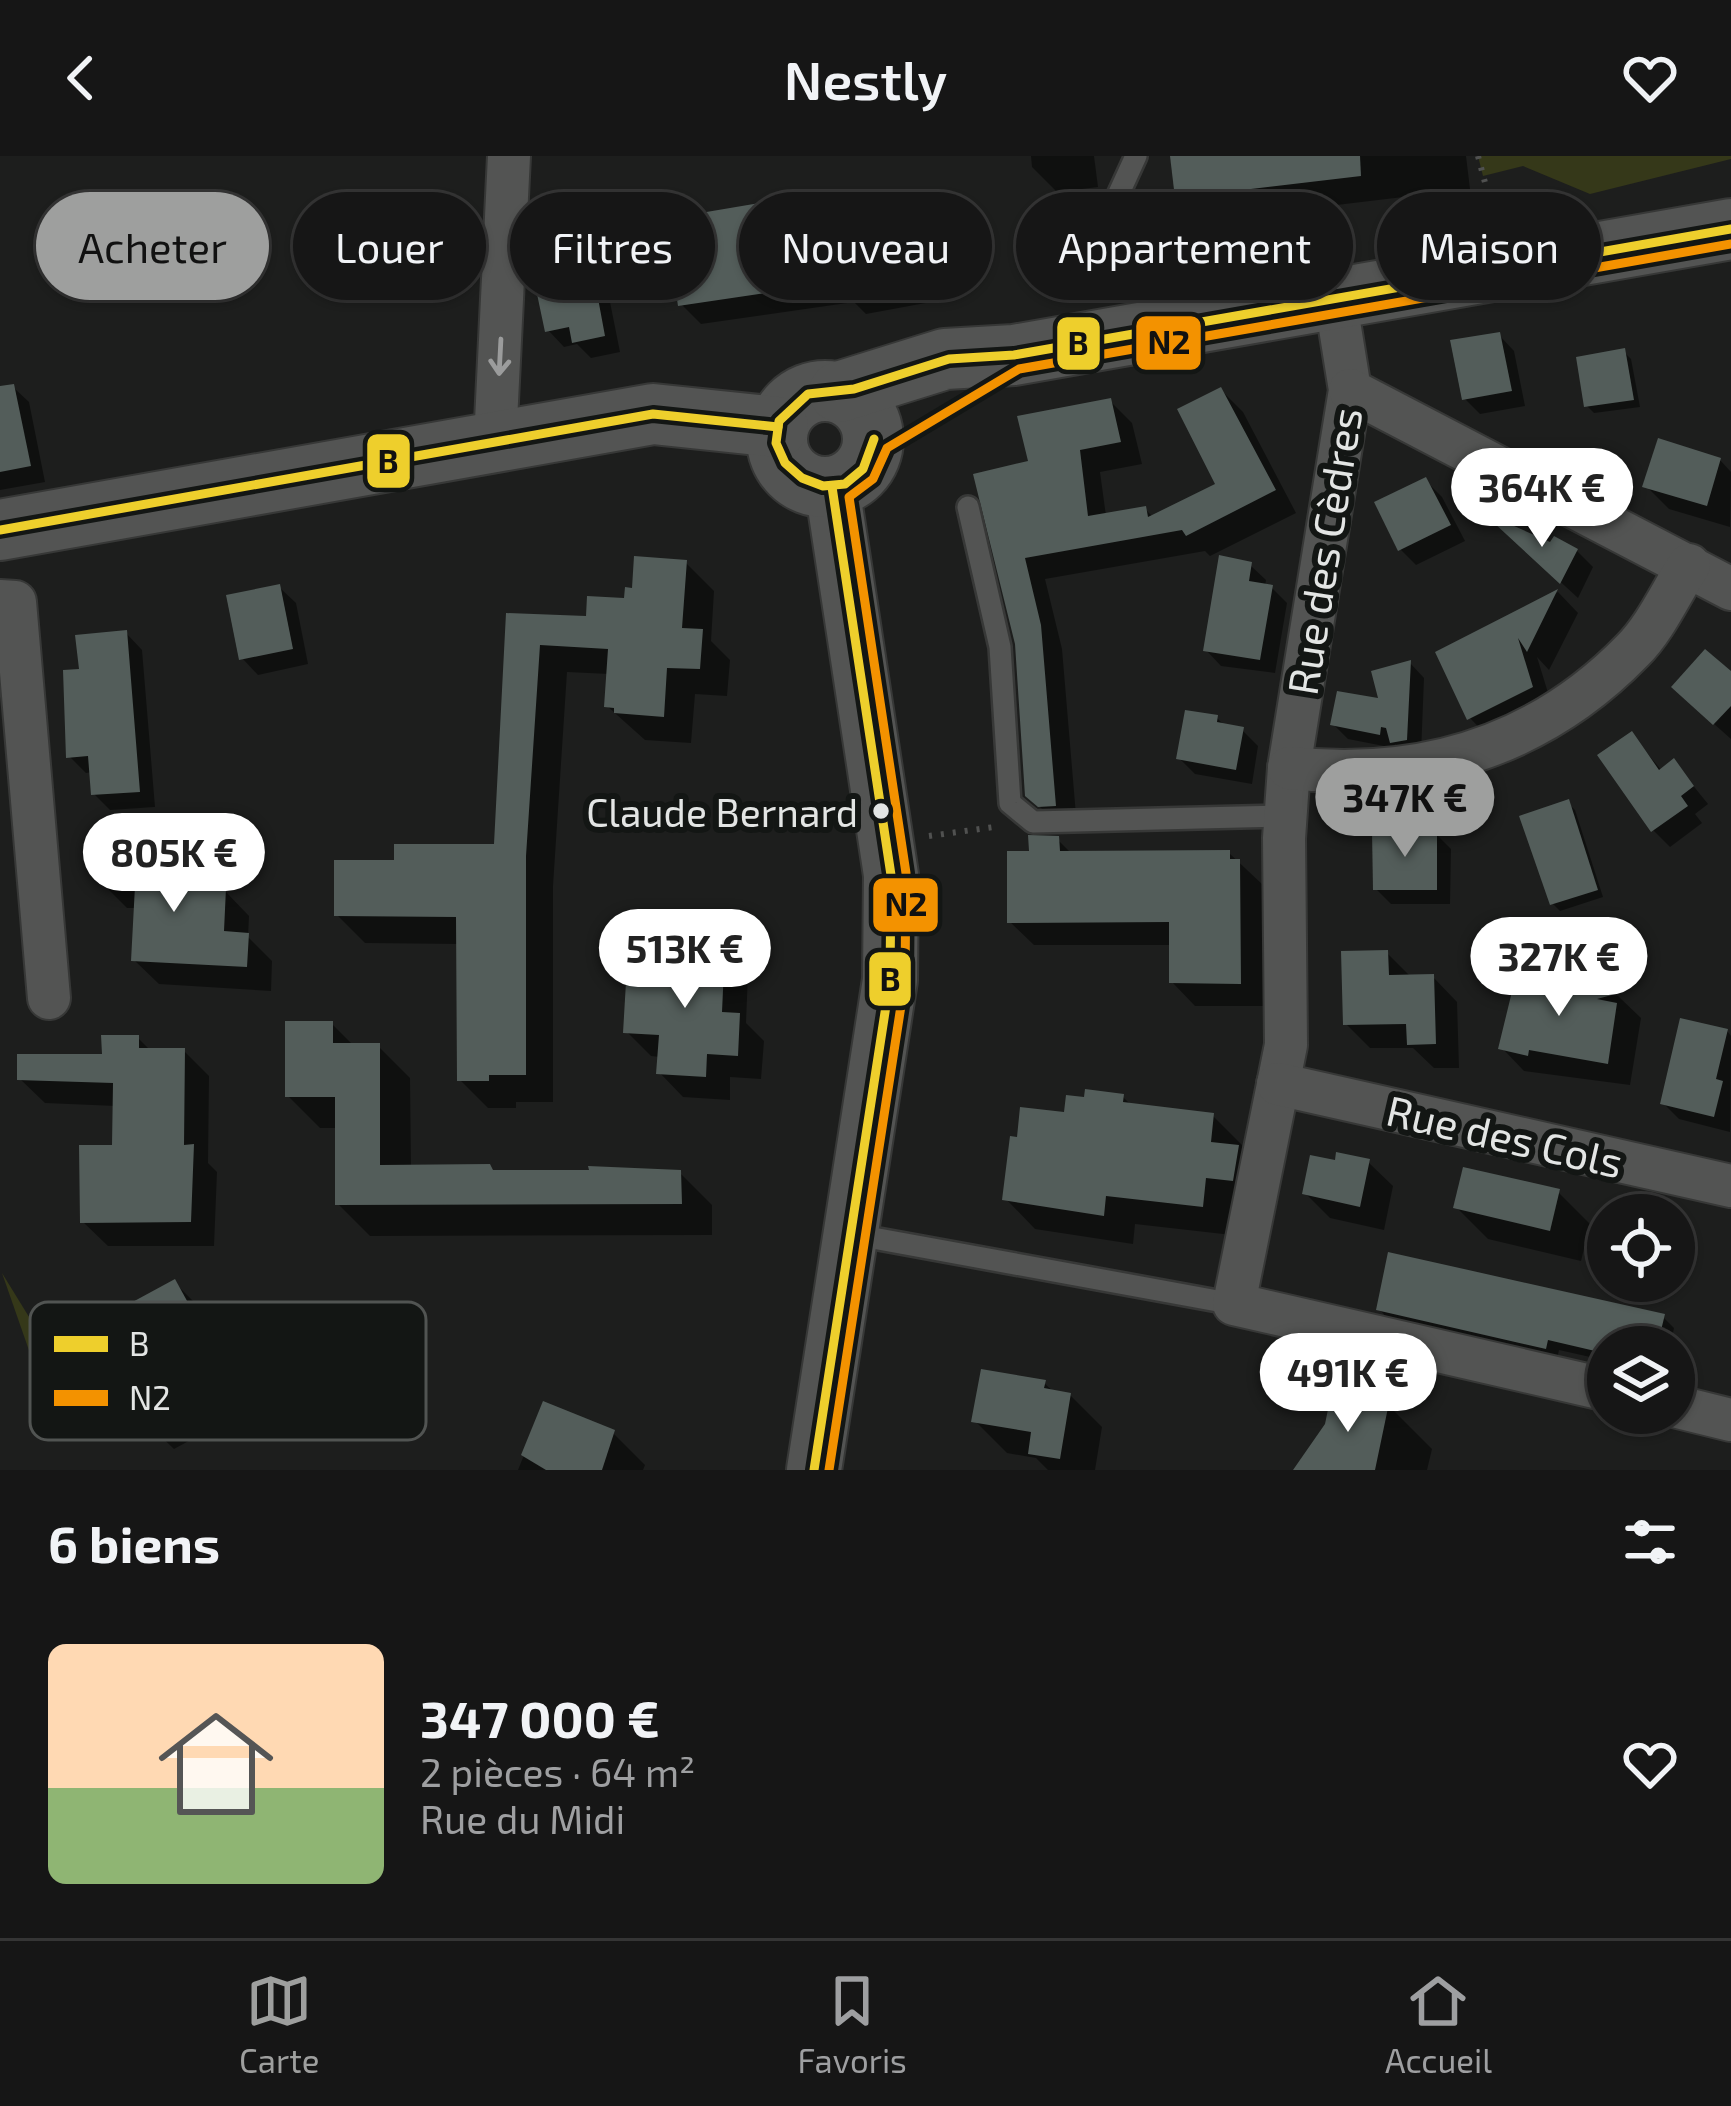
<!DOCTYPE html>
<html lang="fr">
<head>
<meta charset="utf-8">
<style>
  body { margin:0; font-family:"Exo 2",sans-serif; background:#1f1f1f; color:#f1f3f6; height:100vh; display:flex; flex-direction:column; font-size:45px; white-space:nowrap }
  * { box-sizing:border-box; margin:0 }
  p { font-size:39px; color:#9e9fa1 }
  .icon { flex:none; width:66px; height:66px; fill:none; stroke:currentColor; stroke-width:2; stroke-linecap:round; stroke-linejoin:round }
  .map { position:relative; height:1314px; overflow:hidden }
  .side { display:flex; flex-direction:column; background:#161616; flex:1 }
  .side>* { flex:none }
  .guide { position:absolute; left:36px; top:36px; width:1659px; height:108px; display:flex; gap:24px }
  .fabs { position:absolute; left:1587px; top:1038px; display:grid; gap:24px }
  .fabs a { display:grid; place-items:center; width:108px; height:108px; border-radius:50%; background:#161616; box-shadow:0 3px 9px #0004,0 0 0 3px #353535; font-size:60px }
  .price { position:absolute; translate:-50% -102px; padding:0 27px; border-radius:42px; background:#fff; color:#222; font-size:39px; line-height:78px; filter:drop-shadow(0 3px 6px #0008) }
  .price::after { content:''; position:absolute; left:50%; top:72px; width:36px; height:27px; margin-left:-18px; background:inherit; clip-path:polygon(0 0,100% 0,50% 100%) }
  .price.current { background:#9e9f9e; color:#111 }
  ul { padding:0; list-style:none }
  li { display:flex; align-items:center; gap:36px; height:300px; padding:0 48px }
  li span { display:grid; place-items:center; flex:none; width:336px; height:240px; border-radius:18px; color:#555 }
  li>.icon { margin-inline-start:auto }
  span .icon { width:144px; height:144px; fill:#fffc; stroke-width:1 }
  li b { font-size:51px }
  h2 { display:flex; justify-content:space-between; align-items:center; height:144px; padding:0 48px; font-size:51px }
  .pill { padding:0 42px; border-radius:54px; background:#161616; box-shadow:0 3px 9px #0004,0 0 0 3px #353535; font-size:42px; line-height:108px }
  .pill.current { background:#9e9f9e; color:#111 }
  header { display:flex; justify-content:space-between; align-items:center; height:156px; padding:0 48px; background:#161616; font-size:54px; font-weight:600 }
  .tabs { display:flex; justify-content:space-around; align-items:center; height:168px; border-top:3px solid #353535; background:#161616; font-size:33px; color:#9e9fa1 }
  .tabs a { display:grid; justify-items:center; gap:6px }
  .tabs .current { color:#9e9f9e }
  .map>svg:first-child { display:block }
</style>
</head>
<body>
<header><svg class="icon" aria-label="back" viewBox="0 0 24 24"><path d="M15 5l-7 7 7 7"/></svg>Nestly<svg class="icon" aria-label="heart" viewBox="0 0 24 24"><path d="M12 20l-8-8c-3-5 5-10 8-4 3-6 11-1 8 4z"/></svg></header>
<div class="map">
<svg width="1731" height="1314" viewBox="0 0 1731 1314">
  <rect width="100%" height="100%" fill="#1d1e1d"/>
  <g fill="#353819">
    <path d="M 1478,0 L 1731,0 L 1731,3 L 1590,38 L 1523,10 L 1483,20 Z"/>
    <path d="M 2,1117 L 53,1200 L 81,1255 L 75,1269 L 47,1246 Z"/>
  </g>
  <g fill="#0007">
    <path d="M 1031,0 L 1094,0 L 1098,31 L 1057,36 L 1032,11 Z"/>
    <path d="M 1173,0 L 1466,0 L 1470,33 L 1202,65 L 1178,41 Z"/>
    <path d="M 764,50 L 784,70 L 790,100 L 929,69 L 949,89 L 958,141 L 866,158 L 854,146 L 701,168 L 681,148 Z"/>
    <path d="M 594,129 L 610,146 L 620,196 L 591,202 L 577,188 L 564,191 L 548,174 Z"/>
    <path d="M 1499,179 L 1514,195 L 1525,250 L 1480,258 L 1464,242 Z"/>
    <path d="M 1624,196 L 1631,203 L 1640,251 L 1594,257 L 1587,250 Z"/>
    <path d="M 14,232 L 29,246 L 45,326 L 0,334 L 0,253 Z"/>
    <path d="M 1221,234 L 1243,256 L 1296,357 L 1210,400 L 1205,395 L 1045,423 L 1062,493 L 1077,671 L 1050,661 L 1027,638 L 1018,488 L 1031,308 L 1110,245 L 1132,267 L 1142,308 L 1100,316 L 1106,360 L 1145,353 L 1154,362 L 1219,329 Z"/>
    <path d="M 1720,304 L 1731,316 L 1730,371 L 1669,353 L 1646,330 Z"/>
    <path d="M 1426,325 L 1442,341 L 1465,385 L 1416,409 L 1400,393 Z"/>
    <path d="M 1513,382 L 1577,395 L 1593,411 L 1578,442 Z"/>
    <path d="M 686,407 L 714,435 L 711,485 L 730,504 L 727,540 L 695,538 L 691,587 L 645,584 L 607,550 L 609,518 L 567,516 L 553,730 L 553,946 L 516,946 L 516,952 L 488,952 L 460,924 L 459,788 L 365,787 L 337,759 L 396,707 L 497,691 L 509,460 L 589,464 L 627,445 Z"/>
    <path d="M 1250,409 L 1266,424 L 1265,431 L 1272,432 L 1287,447 L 1275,517 L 1221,510 L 1206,494 Z"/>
    <path d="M 279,431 L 296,447 L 308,508 L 258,519 L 242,502 Z"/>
    <path d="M 1558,436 L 1578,457 L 1549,514 L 1537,501 L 1553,553 L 1491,584 L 1470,562 L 1439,497 Z"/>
    <path d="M 126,477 L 142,494 L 155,651 L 110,654 L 94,638 L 92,616 L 86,617 L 69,600 L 82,515 Z"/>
    <path d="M 1410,507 L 1424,522 L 1421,598 L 1408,600 L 1395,588 L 1394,592 L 1348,583 L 1333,568 L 1382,545 Z"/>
    <path d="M 1731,516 L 1731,583 L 1695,551 Z"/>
    <path d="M 1217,562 L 1226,571 L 1242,574 L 1258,590 L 1252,628 L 1195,618 L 1179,602 Z"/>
    <path d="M 1632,579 L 1662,615 L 1674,606 L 1708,648 L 1695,658 L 1702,667 L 1670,691 L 1654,675 L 1601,600 Z"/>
    <path d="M 1568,647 L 1575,654 L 1603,741 L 1560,755 L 1552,747 Z"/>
    <path d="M 1436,678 L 1451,693 L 1450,748 L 1391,748 L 1376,733 Z"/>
    <path d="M 1057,683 L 1072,698 L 1229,697 L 1263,729 L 1263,850 L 1195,850 L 1172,826 L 1172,789 L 1034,789 L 1010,766 Z"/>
    <path d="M 171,703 L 196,727 L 195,733 L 225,735 L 249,760 L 248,781 L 272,805 L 271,835 L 159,828 L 134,804 L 137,752 L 127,752 L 102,727 Z"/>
    <path d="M 724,792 L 748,817 L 746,867 L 764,885 L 761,923 L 730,921 L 730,944 L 683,941 L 659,916 L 660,901 L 651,900 L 626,875 L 665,831 Z"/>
    <path d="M 1387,797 L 1412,822 L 1433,821 L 1457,846 L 1459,912 L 1434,912 L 1413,892 L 1370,892 L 1346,868 Z"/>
    <path d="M 1519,819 L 1618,840 L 1641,862 L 1630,929 L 1524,915 L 1502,892 Z"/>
    <path d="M 332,868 L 354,890 L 378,890 L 410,922 L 411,1012 L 495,1017 L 680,1017 L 712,1049 L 712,1079 L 370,1080 L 338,1048 L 338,972 L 320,972 L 288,940 Z"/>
    <path d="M 1727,875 L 1731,880 L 1730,976 L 1679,963 L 1663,947 Z"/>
    <path d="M 138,882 L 151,895 L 184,895 L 209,920 L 208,1007 L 217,1016 L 214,1090 L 108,1090 L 83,1066 L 115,992 L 116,950 L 45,947 L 20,923 L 105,901 Z"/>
    <path d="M 1122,940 L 1132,950 L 1213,960 L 1242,989 L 1242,996 L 1267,1022 L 1232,1079 L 1135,1068 L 1133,1088 L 1035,1073 L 1006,1043 L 1067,959 Z"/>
    <path d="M 1368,1006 L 1393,1030 L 1384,1074 L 1330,1062 L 1305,1037 Z"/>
    <path d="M 1558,1036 L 1590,1068 L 1581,1105 L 1488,1083 L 1456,1051 Z"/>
    <path d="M 175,1127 L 199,1151 L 253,1250 L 174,1293 L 149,1269 Z"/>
    <path d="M 1379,1153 L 1663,1161 L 1674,1172 L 1670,1191 L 1608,1191 L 1608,1205 L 1559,1194 L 1557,1203 L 1390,1165 Z"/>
    <path d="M 1044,1227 L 1055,1237 L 1070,1239 L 1102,1271 L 1095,1314 L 1048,1314 L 1036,1302 L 1007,1297 L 975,1265 Z"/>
    <path d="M 544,1249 L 613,1277 L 645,1309 L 643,1314 L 518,1314 Z"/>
    <path d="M 1388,1249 L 1432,1293 L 1427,1314 L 1300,1314 Z"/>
  </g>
  <g fill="#535d5a">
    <path d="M 1170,0 L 1360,0 L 1361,20 L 1175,42 Z"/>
    <path d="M 765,46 L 775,100 L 930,66 L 940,122 L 843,139 L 841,126 L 678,150 L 665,63 Z"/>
    <path d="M 595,126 L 605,180 L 572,187 L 569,171 L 545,176 L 537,138 Z"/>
    <path d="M 1500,176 L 1512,235 L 1462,244 L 1450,184 Z"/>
    <path d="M 1625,192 L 1634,244 L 1584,251 L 1576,201 Z"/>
    <path d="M 14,228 L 31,310 L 0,316 L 0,230 Z"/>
    <path d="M 1221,231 L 1276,334 L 1186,380 L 1182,374 L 1025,402 L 1041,469 L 1056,650 L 1038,651 L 1025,640 L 1015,488 L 973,318 L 1028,305 L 1017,260 L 1111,242 L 1121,286 L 1080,294 L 1088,360 L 1146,350 L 1148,361 L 1215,328 L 1177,253 Z"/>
    <path d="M 1658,282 L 1721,302 L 1707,350 L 1642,331 Z"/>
    <path d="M 1426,321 L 1451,369 L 1398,395 L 1374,346 Z"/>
    <path d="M 1496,362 L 1550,386 L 1554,380 L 1578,393 L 1560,428 L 1493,366 Z"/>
    <path d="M 1219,399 L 1252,406 L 1249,425 L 1273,429 L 1260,504 L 1203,495 Z"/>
    <path d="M 634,400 L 687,404 L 682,472 L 703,473 L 700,513 L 667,512 L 664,561 L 614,557 L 614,552 L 604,551 L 608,493 L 540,489 L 526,700 L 526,919 L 489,919 L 489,925 L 457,925 L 456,761 L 334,760 L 334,704 L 394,704 L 394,688 L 494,688 L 506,457 L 586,460 L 587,440 L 624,442 L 625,431 L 632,432 Z"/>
    <path d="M 280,428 L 293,493 L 239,504 L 226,439 Z"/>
    <path d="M 1558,433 L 1527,496 L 1518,482 L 1533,531 L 1467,564 L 1435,496 Z"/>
    <path d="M 127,474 L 140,636 L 91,639 L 88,600 L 66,602 L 63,514 L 79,513 L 75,479 Z"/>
    <path d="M 1705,493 L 1731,515 L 1731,550 L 1713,569 L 1671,531 Z"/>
    <path d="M 1411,504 L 1407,584 L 1390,587 L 1386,572 L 1381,571 L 1380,579 L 1330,569 L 1337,535 L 1378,542 L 1371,515 Z"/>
    <path d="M 1185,554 L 1218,559 L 1217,566 L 1244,571 L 1236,614 L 1176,603 Z"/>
    <path d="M 1632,575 L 1659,614 L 1674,602 L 1694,630 L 1681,640 L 1688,650 L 1651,676 L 1597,599 Z"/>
    <path d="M 1569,643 L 1598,734 L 1550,749 L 1519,660 Z"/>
    <path d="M 1372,675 L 1437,675 L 1437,734 L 1373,734 Z"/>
    <path d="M 1028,679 L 1059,680 L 1060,695 L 1230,694 L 1230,703 L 1240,703 L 1241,828 L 1169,827 L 1169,766 L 1007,767 L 1007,695 L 1029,695 Z"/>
    <path d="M 101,696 L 173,700 L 170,729 L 226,732 L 224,775 L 249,777 L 247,811 L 131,805 L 135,730 L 99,728 Z"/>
    <path d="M 673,786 L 725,790 L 722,856 L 740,857 L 738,900 L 707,898 L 706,921 L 656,918 L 659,879 L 623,877 L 626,826 L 662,828 L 663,817 L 671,818 Z"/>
    <path d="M 1388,794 L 1389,819 L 1434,818 L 1436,888 L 1407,889 L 1406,868 L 1343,869 L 1341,795 Z"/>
    <path d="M 1517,815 L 1619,837 L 1597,843 L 1617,847 L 1608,908 L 1529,894 L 1528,900 L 1498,893 Z"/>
    <path d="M 1680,862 L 1728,873 L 1716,923 L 1723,925 L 1714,961 L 1660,948 Z"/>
    <path d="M 285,865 L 333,865 L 333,887 L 380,887 L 380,1009 L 490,1008 L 493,1014 L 589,1014 L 588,1010 L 681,1014 L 682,1048 L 335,1049 L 335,941 L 285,941 Z"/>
    <path d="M 101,879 L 139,879 L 139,892 L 185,892 L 184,989 L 194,988 L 191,1066 L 80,1067 L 79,989 L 112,989 L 113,927 L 17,924 L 17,898 L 102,898 Z"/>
    <path d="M 1085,933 L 1124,938 L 1123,946 L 1214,957 L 1211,986 L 1239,989 L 1233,1025 L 1206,1022 L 1203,1051 L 1106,1040 L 1104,1060 L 1002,1044 L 1010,980 L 1017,981 L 1020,951 L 1064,956 L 1066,939 L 1084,941 Z"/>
    <path d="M 1336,996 L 1370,1003 L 1360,1051 L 1302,1038 L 1310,999 L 1335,1004 Z"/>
    <path d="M 1463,1011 L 1560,1033 L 1550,1075 L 1453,1052 Z"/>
    <path d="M 1388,1096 L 1665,1158 L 1657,1191 L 1608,1191 L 1608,1198 L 1548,1184 L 1546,1193 L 1376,1154 Z"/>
    <path d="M 175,1123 L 231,1225 L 147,1270 L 92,1168 Z"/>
    <path d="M 981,1213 L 1046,1224 L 1044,1232 L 1071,1237 L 1060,1303 L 1028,1298 L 1031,1276 L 971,1266 Z"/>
    <path d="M 1332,1234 L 1389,1247 L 1375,1314 L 1293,1314 L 1325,1268 Z"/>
    <path d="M 543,1245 L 615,1274 L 602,1314 L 546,1314 L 521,1299 Z"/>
  </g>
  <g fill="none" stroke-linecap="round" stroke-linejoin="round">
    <g stroke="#373837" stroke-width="26">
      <g id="service">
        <path d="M 1103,72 L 1136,0"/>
        <path d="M 968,351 L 1000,491 L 1010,647 L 1033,666 L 1285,660"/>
        <path d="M 851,1078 L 1234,1148"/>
      </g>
    </g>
    <g stroke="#373837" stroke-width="46">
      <g id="minor">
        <path d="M 1335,141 L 1350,234 L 1289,612 L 1284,682 L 1286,889 L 1234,1148 L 1608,1234"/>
        <path d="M 1350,234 L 1731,433"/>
        <path d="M 495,286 L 509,0"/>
        <path d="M 0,445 L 15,446 L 49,842"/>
        <path d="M 1289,612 C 1421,626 1539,591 1633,494 C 1656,471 1671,436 1689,409"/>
        <path d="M 1278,928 L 1731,1030"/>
        <path d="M 1674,1250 L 1731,1264"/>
      </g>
    </g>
    <g stroke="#373837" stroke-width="58">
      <path id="tertiary" d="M 814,1314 L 890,824 L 891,719 L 832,331"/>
    </g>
    <g stroke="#373837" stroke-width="64">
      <g id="secondary">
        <circle cx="825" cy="283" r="48"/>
        <path d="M 839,236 L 945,203 L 1014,199 L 1731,73"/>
        <path d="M 0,374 L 653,258 L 778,271"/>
      </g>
    </g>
    <g stroke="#505150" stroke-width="6" stroke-dasharray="3 9" stroke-linecap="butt">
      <path d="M 1478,0 L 1488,38"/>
      <path d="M 1090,94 L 1095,134"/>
      <path d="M 929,680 L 994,671"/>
    </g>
    <use href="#service" stroke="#535453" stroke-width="21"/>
    <use href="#minor" stroke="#535453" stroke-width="42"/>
    <use href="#tertiary" stroke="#535453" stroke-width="54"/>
    <use href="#secondary" stroke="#535453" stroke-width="60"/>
    <g stroke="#131614" stroke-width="18">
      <g id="bus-1">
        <path d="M 874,283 L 863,313 L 845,328 L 823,330 L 802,322 L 785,307 L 776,287 L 779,265 L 808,238 L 854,233 L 949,203 L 1014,199 L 1731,73"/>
        <path d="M 0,374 L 653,258 L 778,271"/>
        <path d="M 814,1314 L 890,824 L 891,719 L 832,331"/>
      </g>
    </g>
    <g stroke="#131614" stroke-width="18">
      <path id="bus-2" d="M 829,1314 L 905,824 L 906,717 L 849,341 L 873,323 L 887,292 L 1019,213 L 1731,88"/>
    </g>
    <use href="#bus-1" stroke="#eecf2c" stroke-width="9"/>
    <use href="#bus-2" stroke="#f39200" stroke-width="9"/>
  </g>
  <defs><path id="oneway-shaft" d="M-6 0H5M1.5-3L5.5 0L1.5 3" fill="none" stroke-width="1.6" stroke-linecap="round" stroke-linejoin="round" transform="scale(3)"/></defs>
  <use stroke="#9b9c9c" href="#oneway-shaft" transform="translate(500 201) rotate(93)"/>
  <circle fill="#e3e5e4" stroke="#131614" stroke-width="4.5" cx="881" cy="655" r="10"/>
  <g text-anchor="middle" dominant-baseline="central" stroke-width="12" stroke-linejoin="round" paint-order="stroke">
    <g font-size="39" fill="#e3e5e4" stroke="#131614" text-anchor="end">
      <text x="858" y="655">Claude Bernard</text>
    </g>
    <g font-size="42" fill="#e3e5e4" stroke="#131614">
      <text transform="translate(1323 395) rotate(-81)">Rue des Cèdres</text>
      <text transform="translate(1505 979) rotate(13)">Rue des Cols</text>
    </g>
  </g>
  <rect x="30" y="1146" width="396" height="138" rx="18" fill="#131614" stroke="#515452" stroke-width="3"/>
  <rect x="54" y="1180" width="54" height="16" fill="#eecf2c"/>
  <rect x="54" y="1234" width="54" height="16" fill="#f39200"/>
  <g font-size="33" fill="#e3e5e4">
    <text x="129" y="1200">B</text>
    <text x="129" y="1254">N2</text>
  </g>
  <g stroke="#131614" stroke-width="4.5">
    <rect x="1134" y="158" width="69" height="58" rx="12" fill="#f39200"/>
    <rect x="1055" y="159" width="47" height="57" rx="12" fill="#eecf2c"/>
    <rect x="365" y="276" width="47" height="58" rx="12" fill="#eecf2c"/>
    <rect x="871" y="720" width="69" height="58" rx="12" fill="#f39200"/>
    <rect x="867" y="794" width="46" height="58" rx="12" fill="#eecf2c"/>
  </g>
  <g font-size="33" text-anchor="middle" font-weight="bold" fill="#111">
    <text x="1169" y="198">N2</text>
    <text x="1078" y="199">B</text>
    <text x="388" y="317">B</text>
    <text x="906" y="760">N2</text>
    <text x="890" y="835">B</text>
  </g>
</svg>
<div class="fabs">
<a><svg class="icon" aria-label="locate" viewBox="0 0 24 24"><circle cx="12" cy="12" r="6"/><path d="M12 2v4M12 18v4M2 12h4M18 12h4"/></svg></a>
<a><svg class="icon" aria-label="layers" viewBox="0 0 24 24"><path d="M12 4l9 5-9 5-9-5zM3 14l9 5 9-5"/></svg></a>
</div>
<b class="price" style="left:1542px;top:394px">364K €</b>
<b class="price current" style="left:1405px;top:704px">347K €</b>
<b class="price" style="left:174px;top:759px">805K €</b>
<b class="price" style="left:685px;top:855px">513K €</b>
<b class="price" style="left:1559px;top:863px">327K €</b>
<b class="price" style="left:1348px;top:1279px">491K €</b>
<div class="guide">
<a class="pill current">Acheter</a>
<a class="pill">Louer</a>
<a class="pill">Filtres</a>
<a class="pill">Nouveau</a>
<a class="pill">Appartement</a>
<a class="pill">Maison</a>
</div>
</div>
<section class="side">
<h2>6 biens<svg class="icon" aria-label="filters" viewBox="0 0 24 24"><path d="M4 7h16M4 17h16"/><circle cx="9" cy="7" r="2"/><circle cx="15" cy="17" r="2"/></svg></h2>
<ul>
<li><span style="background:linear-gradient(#ffd9b3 60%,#8fb573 0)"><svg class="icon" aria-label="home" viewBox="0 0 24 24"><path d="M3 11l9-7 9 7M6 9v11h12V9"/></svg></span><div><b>347 000 €</b><p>2 pièces · 64 m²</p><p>Rue du Midi</p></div><svg class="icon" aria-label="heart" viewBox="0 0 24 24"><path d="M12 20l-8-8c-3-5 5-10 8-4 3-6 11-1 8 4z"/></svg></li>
</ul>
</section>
<nav class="tabs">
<a class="current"><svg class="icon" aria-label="map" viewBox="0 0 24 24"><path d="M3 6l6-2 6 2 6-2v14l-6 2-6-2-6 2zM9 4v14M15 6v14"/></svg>Carte</a>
<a><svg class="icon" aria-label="saved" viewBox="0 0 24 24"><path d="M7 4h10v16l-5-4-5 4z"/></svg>Favoris</a>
<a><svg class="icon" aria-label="home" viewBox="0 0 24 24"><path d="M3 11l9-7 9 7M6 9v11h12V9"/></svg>Accueil</a>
</nav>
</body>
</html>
